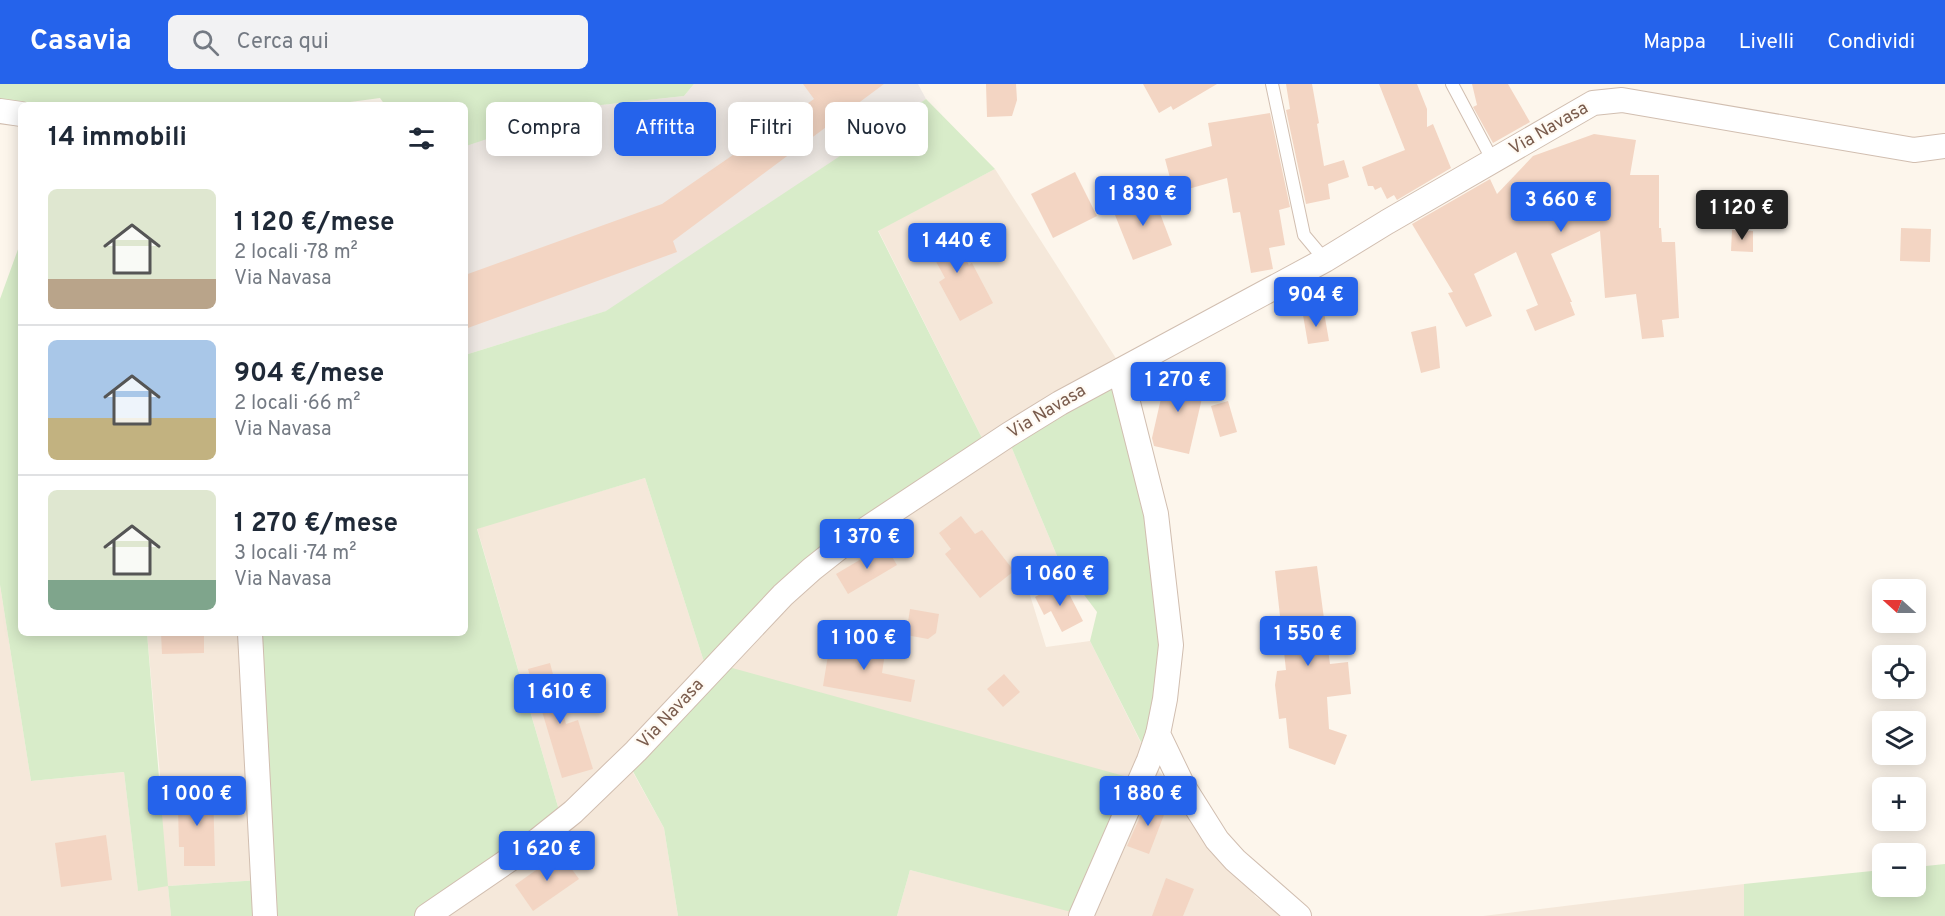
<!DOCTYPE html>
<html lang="it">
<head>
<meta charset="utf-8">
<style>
  body { margin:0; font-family:Overpass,sans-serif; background:#f2f2f3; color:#1f2937; height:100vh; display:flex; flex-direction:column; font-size:22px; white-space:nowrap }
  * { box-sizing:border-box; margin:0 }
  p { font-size:20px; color:#747a83 }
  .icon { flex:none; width:33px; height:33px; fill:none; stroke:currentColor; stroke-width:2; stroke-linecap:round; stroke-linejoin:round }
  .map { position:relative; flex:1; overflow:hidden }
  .sheet { position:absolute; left:18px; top:18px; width:450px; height:534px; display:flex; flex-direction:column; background:#fff; border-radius:9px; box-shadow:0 3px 15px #0003 }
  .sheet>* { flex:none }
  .guide { position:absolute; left:486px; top:18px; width:570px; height:54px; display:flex; gap:12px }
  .needle { width:39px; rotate:291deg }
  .fabs { position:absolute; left:1872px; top:495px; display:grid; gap:12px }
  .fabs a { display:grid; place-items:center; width:54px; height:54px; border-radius:9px; background:#fff; box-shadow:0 3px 15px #0003; font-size:30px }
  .price { position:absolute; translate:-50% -51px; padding:0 14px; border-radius:6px; background:#2563eb; color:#fff; font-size:20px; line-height:39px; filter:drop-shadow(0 2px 3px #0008) }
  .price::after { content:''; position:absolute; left:50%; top:36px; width:18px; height:14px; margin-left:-9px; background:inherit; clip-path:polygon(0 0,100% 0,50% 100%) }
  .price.current { background:#222; color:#fff }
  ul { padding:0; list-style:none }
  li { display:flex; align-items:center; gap:18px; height:150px; padding:0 30px }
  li+li { border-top:2px solid #e0e1e3 }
  li span { display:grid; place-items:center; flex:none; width:168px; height:120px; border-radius:9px; color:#555 }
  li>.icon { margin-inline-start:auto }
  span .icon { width:72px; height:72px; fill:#fffc; stroke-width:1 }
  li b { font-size:26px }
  h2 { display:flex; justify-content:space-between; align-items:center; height:72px; padding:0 30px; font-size:26px }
  .tag { padding:0 21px; border-radius:9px; background:#fff; box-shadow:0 3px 15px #0003; font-size:21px; line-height:54px }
  .tag.current { background:#2563eb; color:#fff }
  header { display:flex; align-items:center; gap:36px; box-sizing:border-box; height:84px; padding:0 30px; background:#2563eb; color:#fff }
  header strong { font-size:28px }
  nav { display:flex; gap:33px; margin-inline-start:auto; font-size:21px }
  .search { width:420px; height:54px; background:#f2f2f3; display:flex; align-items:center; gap:15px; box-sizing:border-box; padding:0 21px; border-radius:9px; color:#747a83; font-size:22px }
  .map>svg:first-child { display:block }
</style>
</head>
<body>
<header>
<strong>Casavia</strong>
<div class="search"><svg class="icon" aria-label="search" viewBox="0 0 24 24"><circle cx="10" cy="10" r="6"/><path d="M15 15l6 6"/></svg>Cerca qui</div>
<nav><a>Mappa</a><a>Livelli</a><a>Condividi</a></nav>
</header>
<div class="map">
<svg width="1945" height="832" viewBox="0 0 1945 832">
  <rect width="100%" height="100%" fill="#fdf6ec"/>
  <g fill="#f5e8da">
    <path d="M 995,85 L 1126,290 L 1008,355 L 1060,479 L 1026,498 L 1046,563 L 1090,557 L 1147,671 L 1256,813 L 1282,832 L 897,832 L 910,786 L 1075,828 L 724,583 L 784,518 L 989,368 L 878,146 Z"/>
    <path d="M 645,394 L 706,584 L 630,683 L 664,744 L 678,832 L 439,832 L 563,740 L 477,444 Z"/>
    <path d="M 0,501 L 31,697 L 124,688 L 138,806 L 160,691 L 147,549 L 248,549 L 259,796 L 168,802 L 171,832 L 0,832 Z"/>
    <path d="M 1744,800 L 1744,832 L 1483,832 Z"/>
  </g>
  <path fill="#efe9e4" d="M 694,0 L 918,0 L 926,15 L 674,206 L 465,271 L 465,61 L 583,23 L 684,12 Z"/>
  <g fill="#d8ecc9">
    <path d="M 0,0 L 694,0 L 684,12 L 583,23 L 466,62 L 465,21 L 385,21 L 380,14 L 328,21 L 21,21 L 0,31 Z"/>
    <path d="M 926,15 L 995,85 L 878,147 L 989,368 L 846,464 L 725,582 L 1135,695 L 1075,829 L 910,786 L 897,832 L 678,832 L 664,744 L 630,682 L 706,584 L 645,394 L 477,445 L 563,740 L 439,832 L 171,832 L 168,802 L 138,807 L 124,688 L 31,697 L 0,501 L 0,215 L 21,157 L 21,549 L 147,549 L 168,802 L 259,796 L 248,549 L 465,549 L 465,271 L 606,227 Z"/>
    <path d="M 1126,290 L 1175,556 L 1147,670 L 1090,557 L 1097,528 L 1060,479 L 1008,355 Z"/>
    <path d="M 1945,780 L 1945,832 L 1744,832 L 1744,800 L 1882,786 L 1882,802 L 1916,802 L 1916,783 Z"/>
  </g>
  <g fill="#f3d5c3">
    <path d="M 803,0 L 884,0 L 673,157 L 677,168 L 465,245 L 465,191 L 662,120 L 814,15 Z"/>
    <path d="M 986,0 L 1016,0 L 1017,16 L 1012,32 L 987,33 Z"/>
    <path d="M 1143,0 L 1217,0 L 1173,26 L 1171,22 L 1159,29 Z"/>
    <path d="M 1286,0 L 1312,0 L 1319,39 L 1317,40 L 1324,82 L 1344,76 L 1349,93 L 1328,100 L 1330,115 L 1306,120 L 1286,26 L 1290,25 Z"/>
    <path d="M 1379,0 L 1417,0 L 1427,25 L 1427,43 L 1433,40 L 1451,84 L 1397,116 L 1394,111 L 1387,115 L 1381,103 L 1375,106 L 1373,102 L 1368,102 L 1362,83 L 1405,66 Z"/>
    <path d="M 1472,0 L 1508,0 L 1530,38 L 1493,59 L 1473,23 L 1477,21 Z"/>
    <path d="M 1270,29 L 1290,123 L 1279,126 L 1285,161 L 1269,164 L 1273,185 L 1251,189 L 1240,128 L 1233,129 L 1227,94 L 1174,109 L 1165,75 L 1212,62 L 1208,39 Z"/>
    <path d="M 1594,50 L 1636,56 L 1630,91 L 1659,91 L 1659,144 L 1661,144 L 1662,158 L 1675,158 L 1679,234 L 1662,236 L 1664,253 L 1642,255 L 1636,210 L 1605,214 L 1600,147 L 1551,170 L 1572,218 L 1570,218 L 1575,231 L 1535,247 L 1526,226 L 1538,221 L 1516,168 L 1474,190 L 1492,232 L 1466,243 L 1448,209 L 1453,208 L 1412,140 L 1490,95 L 1497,110 L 1533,72 Z"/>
    <path d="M 1075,88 L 1097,132 L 1053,154 L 1031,110 Z"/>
    <path d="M 1153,111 L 1172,161 L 1133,176 L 1113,126 Z"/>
    <path d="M 941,139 L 947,151 L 951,148 L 969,181 L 972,179 L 993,219 L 960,237 L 939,198 L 945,194 L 921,150 Z"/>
    <path d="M 1901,144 L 1931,145 L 1930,178 L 1900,177 Z"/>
    <path d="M 1732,146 L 1753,147 L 1753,168 L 1731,167 Z"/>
    <path d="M 1324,228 L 1329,257 L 1308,260 L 1303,231 Z"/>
    <path d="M 1436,242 L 1440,284 L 1421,289 L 1411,248 Z"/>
    <path d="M 1167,288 L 1206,297 L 1189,370 L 1154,362 L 1152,354 Z"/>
    <path d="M 1228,317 L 1237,348 L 1220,353 L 1211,322 Z"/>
    <path d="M 961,432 L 975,450 L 982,446 L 1014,487 L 980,514 L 945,470 L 951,465 L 939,449 Z"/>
    <path d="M 885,461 L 897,481 L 848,510 L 836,490 Z"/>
    <path d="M 1317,482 L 1330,580 L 1348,578 L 1351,610 L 1327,613 L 1329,645 L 1347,651 L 1335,681 L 1289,664 L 1286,634 L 1279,635 L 1275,601 L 1277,587 L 1286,586 L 1275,487 Z"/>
    <path d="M 1063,498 L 1083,537 L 1062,548 L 1051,527 L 1044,531 L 1035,513 Z"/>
    <path d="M 910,525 L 939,530 L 936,549 L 928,555 L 906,551 Z"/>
    <path d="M 161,549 L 204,549 L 204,569 L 162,570 Z"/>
    <path d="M 831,553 L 886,562 L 882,589 L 915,596 L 911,618 L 823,602 Z"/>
    <path d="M 550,579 L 566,640 L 578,636 L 593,685 L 562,694 L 541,624 L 539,625 L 528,585 Z"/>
    <path d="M 1004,590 L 1020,608 L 1003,623 L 987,605 Z"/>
    <path d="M 182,704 L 213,704 L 215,782 L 184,782 L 184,763 L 179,763 L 178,725 L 183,725 Z"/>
    <path d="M 1148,715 L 1167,723 L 1149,770 L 1127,762 Z"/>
    <path d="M 106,751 L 112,796 L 61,803 L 55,759 Z"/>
    <path d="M 560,769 L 579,795 L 533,827 L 515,801 Z"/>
    <path d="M 1166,794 L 1194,805 L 1183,832 L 1152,832 Z"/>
  </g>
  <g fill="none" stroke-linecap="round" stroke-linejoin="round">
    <g stroke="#d1beb0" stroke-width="14">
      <g id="lane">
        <path d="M 1272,0 L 1304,151 L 1325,176"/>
        <path d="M 1452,0 L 1493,77"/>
      </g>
    </g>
    <g stroke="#d1beb0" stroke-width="26">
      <g id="street">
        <path d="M 0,27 L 21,30"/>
        <path d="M 1120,287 L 1156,430 L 1171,561 L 1165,615 L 1158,650 L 1183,702 L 1217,756 L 1235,776 L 1299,832"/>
        <path d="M 250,549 L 265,832"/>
        <path d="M 427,832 L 538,756 L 573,728 L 636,667 L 783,511 L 812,485 L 845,459 L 1008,351 L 1060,319 L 1325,176 L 1387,138 L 1593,19 L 1622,16 L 1914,66 L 1945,62"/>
        <path d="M 1081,832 L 1149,676 L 1158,650"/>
      </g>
    </g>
    <use href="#lane" stroke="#fff" stroke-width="12"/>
    <use href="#street" stroke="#fff" stroke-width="24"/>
  </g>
  <g text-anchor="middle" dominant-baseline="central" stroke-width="4.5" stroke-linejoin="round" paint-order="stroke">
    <g font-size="18" fill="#7a5c4d" stroke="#fffaf3">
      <text transform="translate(1549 45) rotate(-30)">Via Navasa</text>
      <text transform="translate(1047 328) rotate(-31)">Via Navasa</text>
      <text transform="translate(671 630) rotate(-47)">Via Navasa</text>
    </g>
  </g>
</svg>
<div class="fabs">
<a><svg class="needle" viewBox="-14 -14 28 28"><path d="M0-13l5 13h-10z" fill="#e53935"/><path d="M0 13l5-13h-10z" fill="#747a83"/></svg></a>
<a><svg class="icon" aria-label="locate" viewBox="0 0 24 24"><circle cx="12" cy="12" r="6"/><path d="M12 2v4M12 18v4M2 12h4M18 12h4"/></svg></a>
<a><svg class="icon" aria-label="layers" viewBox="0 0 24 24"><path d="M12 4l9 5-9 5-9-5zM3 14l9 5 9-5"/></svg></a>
<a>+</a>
<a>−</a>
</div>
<b class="price" style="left:1143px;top:143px">1 830 €</b>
<b class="price" style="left:1561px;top:149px">3 660 €</b>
<b class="price current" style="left:1742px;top:157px">1 120 €</b>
<b class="price" style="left:957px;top:190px">1 440 €</b>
<b class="price" style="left:1316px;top:244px">904 €</b>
<b class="price" style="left:1178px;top:329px">1 270 €</b>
<b class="price" style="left:867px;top:486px">1 370 €</b>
<b class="price" style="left:1060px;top:523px">1 060 €</b>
<b class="price" style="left:1308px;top:583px">1 550 €</b>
<b class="price" style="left:864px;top:587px">1 100 €</b>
<b class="price" style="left:560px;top:641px">1 610 €</b>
<b class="price" style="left:197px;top:743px">1 000 €</b>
<b class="price" style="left:1148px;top:743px">1 880 €</b>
<b class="price" style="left:547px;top:798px">1 620 €</b>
<div class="guide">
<a class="tag">Compra</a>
<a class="tag current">Affitta</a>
<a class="tag">Filtri</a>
<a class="tag">Nuovo</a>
</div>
<section class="sheet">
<h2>14 immobili<svg class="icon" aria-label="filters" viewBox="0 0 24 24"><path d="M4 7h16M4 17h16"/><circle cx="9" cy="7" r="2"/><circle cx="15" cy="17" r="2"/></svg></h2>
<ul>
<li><span style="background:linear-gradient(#dfe7d0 75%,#b9a48a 0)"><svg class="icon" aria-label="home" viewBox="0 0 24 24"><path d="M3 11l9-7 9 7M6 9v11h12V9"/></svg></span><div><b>1 120 €/mese</b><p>2 locali · 78 m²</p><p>Via Navasa</p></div></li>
<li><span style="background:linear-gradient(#a9c7e8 65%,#c2b280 0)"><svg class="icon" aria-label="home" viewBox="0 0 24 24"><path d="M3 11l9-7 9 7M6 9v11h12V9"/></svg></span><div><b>904 €/mese</b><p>2 locali · 66 m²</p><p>Via Navasa</p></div></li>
<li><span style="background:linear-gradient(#dfe7d0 75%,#7fa58c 0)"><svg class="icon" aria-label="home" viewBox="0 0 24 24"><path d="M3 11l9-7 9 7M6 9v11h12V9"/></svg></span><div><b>1 270 €/mese</b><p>3 locali · 74 m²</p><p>Via Navasa</p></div></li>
</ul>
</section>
</div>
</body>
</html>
